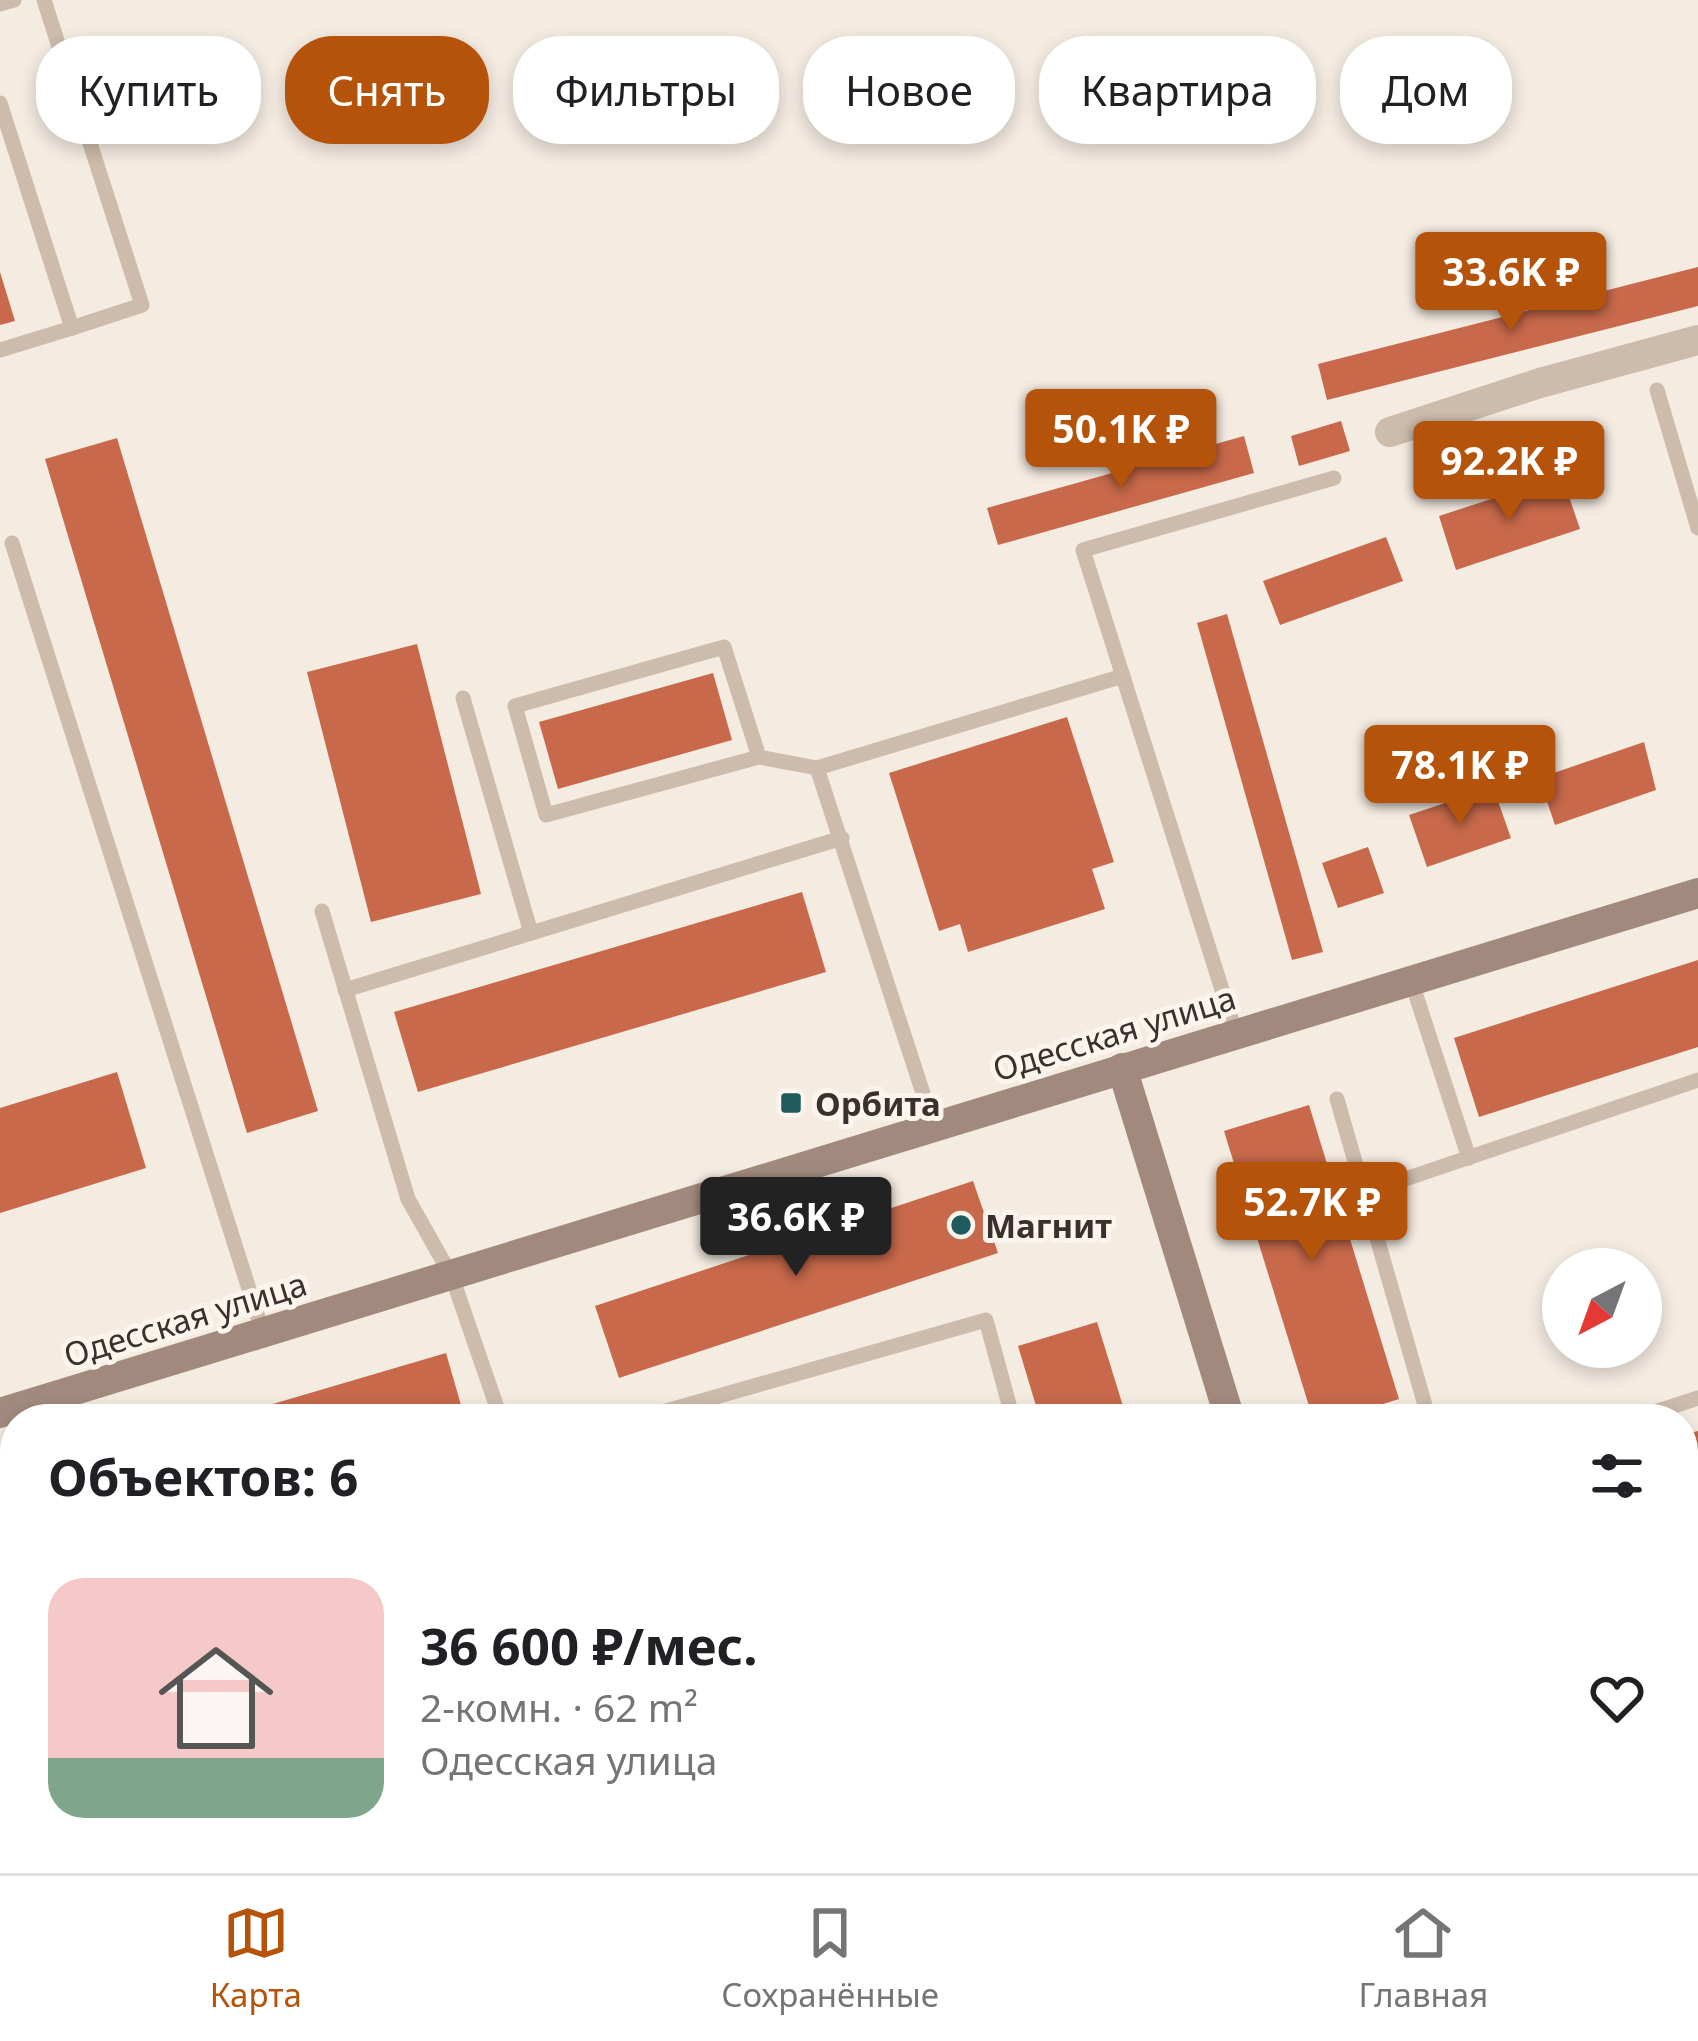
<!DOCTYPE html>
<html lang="ru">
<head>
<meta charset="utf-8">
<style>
  body { margin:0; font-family:"Noto Sans",sans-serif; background:#f6f6f6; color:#202124; height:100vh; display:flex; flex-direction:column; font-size:45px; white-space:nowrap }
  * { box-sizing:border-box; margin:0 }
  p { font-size:39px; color:#757577 }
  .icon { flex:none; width:66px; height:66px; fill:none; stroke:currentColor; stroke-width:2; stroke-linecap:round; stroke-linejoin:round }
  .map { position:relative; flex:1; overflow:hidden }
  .side { position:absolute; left:0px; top:1404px; width:1698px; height:471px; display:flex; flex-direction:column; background:#fff; border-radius:48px 48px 0 0; box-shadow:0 6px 18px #0003 }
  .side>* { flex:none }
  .hud { position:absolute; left:36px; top:36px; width:1626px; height:108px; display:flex; gap:24px }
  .needle { width:78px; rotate:221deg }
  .controls { position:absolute; left:1542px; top:1248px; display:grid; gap:24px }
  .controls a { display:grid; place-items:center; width:120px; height:120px; border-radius:50%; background:#fff; box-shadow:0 6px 18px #0003; font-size:60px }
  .price { position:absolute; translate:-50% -102px; padding:0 27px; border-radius:12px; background:#b45309; color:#fff; font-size:39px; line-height:78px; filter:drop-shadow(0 3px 6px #0008) }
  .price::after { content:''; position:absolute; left:50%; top:72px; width:36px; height:27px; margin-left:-18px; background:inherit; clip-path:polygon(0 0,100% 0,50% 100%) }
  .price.on { background:#222; color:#fff }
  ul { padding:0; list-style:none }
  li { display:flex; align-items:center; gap:36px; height:300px; padding:0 48px }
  li span { display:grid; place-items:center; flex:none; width:336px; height:240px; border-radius:36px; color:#555 }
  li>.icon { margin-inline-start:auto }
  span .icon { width:144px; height:144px; fill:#fffc; stroke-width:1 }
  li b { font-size:51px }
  h2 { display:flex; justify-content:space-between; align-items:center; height:144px; padding:0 48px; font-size:51px }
  .pill { padding:0 42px; border-radius:48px; background:#fff; box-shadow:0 6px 18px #0003; font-size:42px; line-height:108px }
  .pill.on { background:#b45309; color:#fff }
  .dock { display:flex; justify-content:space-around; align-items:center; height:168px; border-top:3px solid #e0e0e0; background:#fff; font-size:33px; color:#757577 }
  .dock a { display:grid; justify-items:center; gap:6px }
  .dock .on { color:#b45309 }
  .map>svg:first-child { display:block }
</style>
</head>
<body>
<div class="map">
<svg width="1698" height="1873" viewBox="0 0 1698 1873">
  <rect width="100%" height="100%" fill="#f4ebe1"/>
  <g fill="#c8694b">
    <path d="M 1698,267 L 1698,306 L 1327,400 L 1318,364 Z"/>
    <path d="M 0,272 L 15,321 L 0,325 Z"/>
    <path d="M 1341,421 L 1350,451 L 1299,466 L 1291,436 Z"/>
    <path d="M 1244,436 L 1254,473 L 998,545 L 987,508 Z"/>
    <path d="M 117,438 L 318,1111 L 247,1133 L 45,459 Z"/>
    <path d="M 1562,476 L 1580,529 L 1456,570 L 1439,516 Z"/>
    <path d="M 1386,537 L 1403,581 L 1280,625 L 1263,581 Z"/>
    <path d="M 1227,614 L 1323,952 L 1292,960 L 1197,623 Z"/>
    <path d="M 417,644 L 481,894 L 371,922 L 307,672 Z"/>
    <path d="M 713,673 L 732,740 L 558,789 L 539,722 Z"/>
    <path d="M 1067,717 L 1114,862 L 1092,869 L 1105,909 L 968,952 L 960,924 L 939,931 L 889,773 Z"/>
    <path d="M 1644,742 L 1656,790 L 1555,825 L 1539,778 Z"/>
    <path d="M 1493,787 L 1511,838 L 1427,867 L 1409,815 Z"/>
    <path d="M 1368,847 L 1384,893 L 1338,908 L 1322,863 Z"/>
    <path d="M 802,892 L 826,972 L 418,1092 L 394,1012 Z"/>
    <path d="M 1698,960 L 1698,1047 L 1479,1117 L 1454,1038 Z"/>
    <path d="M 117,1072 L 146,1168 L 0,1213 L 0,1108 Z"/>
    <path d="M 1309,1105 L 1399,1399 L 1335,1419 L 1313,1419 L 1224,1131 Z"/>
    <path d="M 973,1181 L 998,1253 L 619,1378 L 595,1306 Z"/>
    <path d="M 1097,1322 L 1127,1419 L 1040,1419 L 1018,1346 Z"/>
    <path d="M 446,1353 L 465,1419 L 225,1419 L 225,1418 Z"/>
    <path d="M 1698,1431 L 1698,1510 L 1683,1515 L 1683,1435 Z"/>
    <path d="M 15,1479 L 15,1565 L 0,1569 L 0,1483 Z"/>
    <path d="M 1698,1733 L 1698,1833 L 1697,1833 L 1683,1789 L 1683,1738 Z"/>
    <path d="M 239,1860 L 298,1860 L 302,1873 L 242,1873 Z"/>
    <path d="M 1049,1860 L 1266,1860 L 1270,1873 L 1007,1873 Z"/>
    <path d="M 1445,1860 L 1533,1860 L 1537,1873 L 1449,1873 Z"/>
  </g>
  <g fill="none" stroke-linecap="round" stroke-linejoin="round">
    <path stroke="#b9a596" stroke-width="8" stroke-dasharray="6 6" stroke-linecap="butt" d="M 1683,1666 L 1698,1654"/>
    <g stroke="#cdbbac" stroke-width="15">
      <path d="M 44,0 L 142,305 L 72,328"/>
      <path d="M 0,4 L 14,0"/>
      <path d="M 0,103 L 72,328 L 0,350"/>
      <path d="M 1657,390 L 1698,528"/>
      <path d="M 12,543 L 263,1333"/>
      <path d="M 463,698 L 531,933"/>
      <path d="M 759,757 L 724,647 L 515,706 L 546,815 L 759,757 L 817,768"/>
      <path d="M 322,911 L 408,1199 L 452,1277 L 501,1419"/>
      <path d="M 1411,980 L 1469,1158"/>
      <path d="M 345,990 L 842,838"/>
      <path d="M 1236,1034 L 1083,550 L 1334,478"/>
      <path d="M 1337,1099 L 1429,1419"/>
      <path d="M 933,1124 L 817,768 L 1123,676"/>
      <path d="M 1364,1193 L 1698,1080"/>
      <path d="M 638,1419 L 986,1320 L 1013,1419"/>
      <path d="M 1634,1419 L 1698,1398"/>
      <path d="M 0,1606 L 15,1602"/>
      <path d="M 643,1860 L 647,1873"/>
      <path d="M 1557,1860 L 1560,1873"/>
      <path d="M 1676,1860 L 1680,1873"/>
      <path d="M 850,1873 L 894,1860"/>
    </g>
    <path stroke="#cdbbac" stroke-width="30" d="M 1390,432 L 1540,383 L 1698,340"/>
    <g stroke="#a18a7d" stroke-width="30">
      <path d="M 1122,1068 L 1230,1419"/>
      <path d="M 0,1413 L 1698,893"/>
      <path d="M 1365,1860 L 1369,1873"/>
    </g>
  </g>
  <g fill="#1f5a5e" stroke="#fbf5ee" stroke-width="4.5">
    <rect x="779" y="1091" width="24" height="24" rx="6"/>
    <circle cx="961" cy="1225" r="12"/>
  </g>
  <g text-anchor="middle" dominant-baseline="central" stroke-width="10" stroke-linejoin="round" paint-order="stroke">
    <g font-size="33" fill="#3b302b" stroke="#fbf5ee">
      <text transform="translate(1114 1033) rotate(-17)">Одесская улица</text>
      <text transform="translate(185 1319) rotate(-17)">Одесская улица</text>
    </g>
    <g font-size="33" font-weight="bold" fill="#3b302b" stroke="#fbf5ee" text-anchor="start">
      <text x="815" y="1103">Орбита</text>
      <text x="985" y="1225">Магнит</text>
    </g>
  </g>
</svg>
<div class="controls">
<a><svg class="needle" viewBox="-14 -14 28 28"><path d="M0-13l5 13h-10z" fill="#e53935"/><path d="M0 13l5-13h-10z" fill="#757577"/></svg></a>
</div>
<b class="price" style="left:1511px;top:334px">33.6K ₽</b>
<b class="price" style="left:1121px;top:491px">50.1K ₽</b>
<b class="price" style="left:1509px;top:523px">92.2K ₽</b>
<b class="price" style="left:1460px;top:827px">78.1K ₽</b>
<b class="price" style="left:1312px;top:1264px">52.7K ₽</b>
<b class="price on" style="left:796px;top:1279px">36.6K ₽</b>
<div class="hud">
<a class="pill">Купить</a>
<a class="pill on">Снять</a>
<a class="pill">Фильтры</a>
<a class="pill">Новое</a>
<a class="pill">Квартира</a>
<a class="pill">Дом</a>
</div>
<section class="side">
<h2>Объектов: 6<svg class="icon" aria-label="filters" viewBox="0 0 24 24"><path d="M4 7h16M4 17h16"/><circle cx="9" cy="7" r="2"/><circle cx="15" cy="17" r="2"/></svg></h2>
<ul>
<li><span style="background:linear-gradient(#f6c9c9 75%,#7fa58c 0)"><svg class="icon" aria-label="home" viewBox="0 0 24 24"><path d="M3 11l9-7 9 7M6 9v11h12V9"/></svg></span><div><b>36 600 ₽/мес.</b><p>2-комн. · 62 m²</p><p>Одесская улица</p></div><svg class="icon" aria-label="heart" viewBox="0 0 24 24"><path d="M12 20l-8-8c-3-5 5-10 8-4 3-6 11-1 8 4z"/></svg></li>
</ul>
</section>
</div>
<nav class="dock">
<a class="on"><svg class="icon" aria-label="map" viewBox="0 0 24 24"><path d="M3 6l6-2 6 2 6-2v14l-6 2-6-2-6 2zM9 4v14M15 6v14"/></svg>Карта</a>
<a><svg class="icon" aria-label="saved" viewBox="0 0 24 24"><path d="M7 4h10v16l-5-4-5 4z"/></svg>Сохранённые</a>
<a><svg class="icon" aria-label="home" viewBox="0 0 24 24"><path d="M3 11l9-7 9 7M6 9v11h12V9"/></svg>Главная</a>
</nav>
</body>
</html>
